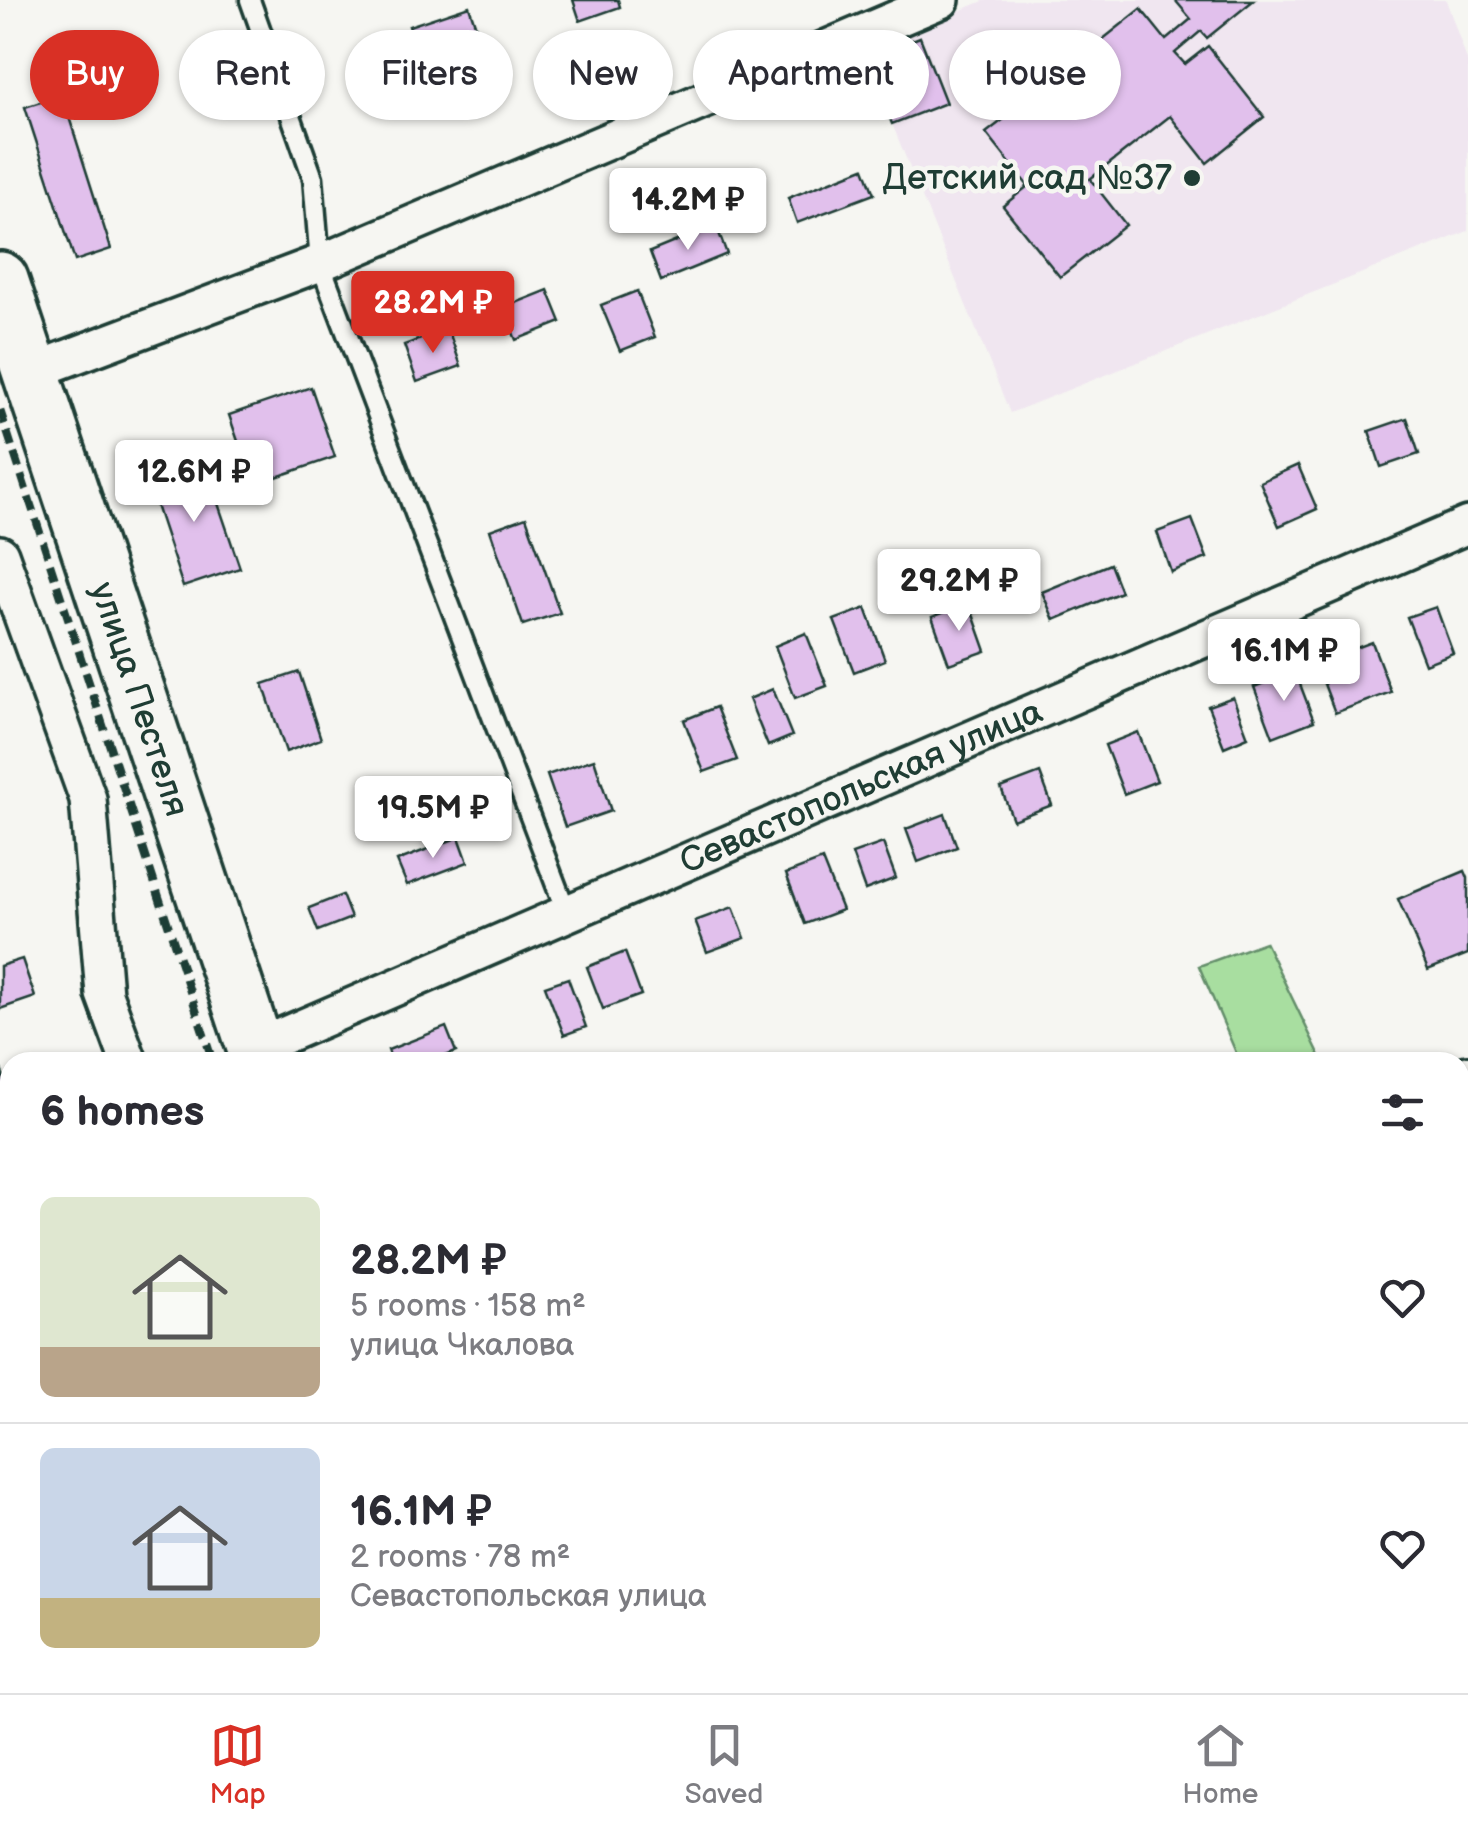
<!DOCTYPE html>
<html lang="en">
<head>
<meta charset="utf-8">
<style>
  body { margin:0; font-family:"Balsamiq Sans",sans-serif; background:#f7f7f7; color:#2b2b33; height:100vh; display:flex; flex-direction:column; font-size:38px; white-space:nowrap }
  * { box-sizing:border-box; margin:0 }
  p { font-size:32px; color:#7c7c81 }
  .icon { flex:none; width:55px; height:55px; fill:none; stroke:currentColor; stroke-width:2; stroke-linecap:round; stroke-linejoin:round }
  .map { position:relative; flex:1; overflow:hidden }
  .panel { position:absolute; left:0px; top:1052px; width:1470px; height:642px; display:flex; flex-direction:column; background:#fff; border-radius:30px 30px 0 0; box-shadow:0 2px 8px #0004 }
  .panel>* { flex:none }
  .top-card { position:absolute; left:30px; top:30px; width:1410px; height:90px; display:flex; gap:20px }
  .price { position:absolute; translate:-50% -85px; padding:0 22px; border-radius:10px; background:#fff; color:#222; font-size:32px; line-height:65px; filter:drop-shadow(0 2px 5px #0008) }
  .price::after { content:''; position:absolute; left:50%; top:60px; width:30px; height:22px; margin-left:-15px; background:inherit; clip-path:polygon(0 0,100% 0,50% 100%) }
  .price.current { background:#d93025; color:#fff }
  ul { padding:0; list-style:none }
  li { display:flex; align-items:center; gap:30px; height:250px; padding:0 40px }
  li+li { border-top:2px solid #e1e1e2 }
  li span { display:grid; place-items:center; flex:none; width:280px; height:200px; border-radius:15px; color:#555 }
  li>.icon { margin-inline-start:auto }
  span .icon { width:120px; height:120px; fill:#fffc; stroke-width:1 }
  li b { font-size:42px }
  h2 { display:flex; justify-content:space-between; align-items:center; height:120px; padding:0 40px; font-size:42px }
  .pill { padding:0 35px; border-radius:45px; background:#fff; box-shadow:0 2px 8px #0004; font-size:35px; line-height:90px }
  .pill.current { background:#d93025; color:#fff }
  .menu { display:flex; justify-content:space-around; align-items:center; height:140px; border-top:2px solid #e1e1e2; background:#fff; font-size:28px; color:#7c7c81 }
  .menu a { display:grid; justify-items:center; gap:5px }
  .menu .current { color:#d93025 }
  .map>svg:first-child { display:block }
</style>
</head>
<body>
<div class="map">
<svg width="1468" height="1693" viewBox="0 0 1468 1693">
  <rect width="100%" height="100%" fill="#f6f6f2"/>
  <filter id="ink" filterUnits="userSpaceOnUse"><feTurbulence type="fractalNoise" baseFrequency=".01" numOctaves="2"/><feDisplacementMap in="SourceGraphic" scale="20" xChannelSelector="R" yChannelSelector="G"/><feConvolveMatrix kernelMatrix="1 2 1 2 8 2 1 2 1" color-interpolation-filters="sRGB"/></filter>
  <g filter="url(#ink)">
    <path fill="#f0e6f0" d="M 986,0 L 1446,0 L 1468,63 L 1468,231 L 1010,413 L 862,50 Z"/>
    <path fill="#a8dea0" stroke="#648e6a" stroke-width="2.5" d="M 1265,942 L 1323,1062 L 1240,1062 L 1199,966 Z"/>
    <g fill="#e1c0ec" stroke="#1f3d34" stroke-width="2.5">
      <path d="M 573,0 L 618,0 L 620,7 L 580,21 Z"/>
      <path d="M 1175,0 L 1254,0 L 1207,38 L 1201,31 L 1175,53 L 1185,64 L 1208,46 L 1264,117 L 1207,163 L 1170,116 L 1090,179 L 1126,225 L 1060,277 L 1003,206 L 1028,186 L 986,133 L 1039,92 L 1053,110 L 1098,75 L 1083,55 L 1141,9 L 1166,40 L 1191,19 Z"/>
      <path d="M 469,6 L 486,57 L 426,77 L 409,26 Z"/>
      <path d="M 920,37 L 946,103 L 892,124 L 866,59 Z"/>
      <path d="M 62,95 L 111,249 L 75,261 L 25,107 Z"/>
      <path d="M 864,168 L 874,194 L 797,223 L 788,198 Z"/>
      <path d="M 716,225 L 727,254 L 661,281 L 650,252 Z"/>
      <path d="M 548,290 L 561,322 L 516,340 L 503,308 Z"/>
      <path d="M 637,291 L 655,337 L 620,351 L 601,305 Z"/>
      <path d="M 448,329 L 461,366 L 417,382 L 404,345 Z"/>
      <path d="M 311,387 L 335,457 L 253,485 L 229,415 Z"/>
      <path d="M 1407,418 L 1419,454 L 1381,467 L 1369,431 Z"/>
      <path d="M 204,462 L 240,568 L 183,587 L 148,481 Z"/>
      <path d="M 1298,465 L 1317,509 L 1279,526 L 1260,482 Z"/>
      <path d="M 526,517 L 560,613 L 523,625 L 490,530 Z"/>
      <path d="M 1192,519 L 1207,558 L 1171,572 L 1157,532 Z"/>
      <path d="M 1110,564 L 1121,592 L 1054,620 L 1042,592 Z"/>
      <path d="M 969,603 L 986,651 L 949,664 L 932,617 Z"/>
      <path d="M 1436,607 L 1453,653 L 1425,664 L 1407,617 Z"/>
      <path d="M 866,608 L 885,660 L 854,672 L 834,620 Z"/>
      <path d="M 806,633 L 827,686 L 795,698 L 775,646 Z"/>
      <path d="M 1372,642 L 1391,692 L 1335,713 L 1316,663 Z"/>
      <path d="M 1295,671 L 1314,721 L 1273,737 L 1254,687 Z"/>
      <path d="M 299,672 L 321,739 L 286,752 L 263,684 Z"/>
      <path d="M 773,689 L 792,736 L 768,746 L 749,699 Z"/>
      <path d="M 1233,697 L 1248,737 L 1224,747 L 1208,706 Z"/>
      <path d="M 716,707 L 737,760 L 704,772 L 684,720 Z"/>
      <path d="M 1138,732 L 1157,781 L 1124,794 L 1105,745 Z"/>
      <path d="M 594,759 L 611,811 L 565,827 L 547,775 Z"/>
      <path d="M 1040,773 L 1052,805 L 1013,820 L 1001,788 Z"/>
      <path d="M 945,814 L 957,847 L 918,862 L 906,829 Z"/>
      <path d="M 459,837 L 468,862 L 407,885 L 397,861 Z"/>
      <path d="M 883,843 L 896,878 L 865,890 L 852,854 Z"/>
      <path d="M 822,860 L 842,910 L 805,924 L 786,874 Z"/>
      <path d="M 1465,871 L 1468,878 L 1468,954 L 1428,970 L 1398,899 Z"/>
      <path d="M 342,895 L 351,918 L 318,931 L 309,908 Z"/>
      <path d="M 733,907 L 745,938 L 707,952 L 695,921 Z"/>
      <path d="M 625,952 L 641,995 L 603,1009 L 587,967 Z"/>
      <path d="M 22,959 L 35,997 L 0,1009 L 0,966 Z"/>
      <path d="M 568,978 L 586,1027 L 564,1035 L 545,986 Z"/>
      <path d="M 446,1027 L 456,1052 L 430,1062 L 392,1062 L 388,1050 Z"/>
      <path d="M 0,1066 L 10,1095 L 10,1105 L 0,1109 Z"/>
      <path d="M 10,1480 L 10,1528 L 0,1531 L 0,1483 Z"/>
      <path d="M 1080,1685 L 1143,1685 L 1122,1693 L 1083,1693 Z"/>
    </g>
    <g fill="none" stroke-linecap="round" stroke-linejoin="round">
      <g stroke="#1f3d34" stroke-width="25">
        <path id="lane" d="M 250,0 L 313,178 L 320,263 L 567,914"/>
      </g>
      <g stroke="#1f3d34" stroke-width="42">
        <g id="street">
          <path d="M 31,372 L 320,263 L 941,0"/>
          <path d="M 0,554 L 88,799 L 104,994 L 129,1062"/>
          <path id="s1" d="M 255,1048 L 1468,525"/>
          <path d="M 1460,1077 L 1468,1074"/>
          <path d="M 0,1584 L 10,1581"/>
          <path d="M 1460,1632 L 1468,1629"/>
          <path d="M 0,1682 L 4,1693"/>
          <path d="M 348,1685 L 352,1693"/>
          <path d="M 1304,1693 L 1325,1685"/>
        </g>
      </g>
      <g stroke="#1f3d34" stroke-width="62">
        <g id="primary">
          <path id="s2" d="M 0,280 L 260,1062"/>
          <path d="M 467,1685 L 470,1693"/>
        </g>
      </g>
      <use href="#lane" stroke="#f6f6f2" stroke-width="18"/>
      <use href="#street" stroke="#f6f6f2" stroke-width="35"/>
      <use href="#primary" stroke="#f6f6f2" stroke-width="55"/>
      <g stroke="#1f3d34" stroke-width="8" stroke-dasharray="15 8" stroke-linecap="butt">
        <path d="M 0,410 L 213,1062"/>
        <path d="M 417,1685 L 420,1693"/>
      </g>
    </g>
  </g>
  <circle fill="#1f3d34" stroke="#f6f6f2" stroke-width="4" cx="1192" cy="178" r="10"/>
  <g text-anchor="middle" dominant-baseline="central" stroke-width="9" stroke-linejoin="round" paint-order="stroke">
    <g font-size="35" fill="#1f3d34" stroke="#f6f6f2" text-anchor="end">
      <text x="1172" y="178">Детский сад №37</text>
    </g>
    <g font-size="35" fill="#1f3d34" stroke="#f6f6f2">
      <text stroke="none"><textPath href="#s2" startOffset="442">улица Пестеля</textPath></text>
      <text stroke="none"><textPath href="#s1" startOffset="660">Севастопольская улица</textPath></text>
    </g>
  </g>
</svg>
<b class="price" style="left:688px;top:253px">14.2M ₽</b>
<b class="price current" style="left:433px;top:356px">28.2M ₽</b>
<b class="price" style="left:194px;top:525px">12.6M ₽</b>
<b class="price" style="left:959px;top:634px">29.2M ₽</b>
<b class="price" style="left:1284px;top:704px">16.1M ₽</b>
<b class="price" style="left:433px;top:861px">19.5M ₽</b>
<div class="top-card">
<a class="pill current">Buy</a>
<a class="pill">Rent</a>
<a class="pill">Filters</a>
<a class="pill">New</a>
<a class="pill">Apartment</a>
<a class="pill">House</a>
</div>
<section class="panel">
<h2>6 homes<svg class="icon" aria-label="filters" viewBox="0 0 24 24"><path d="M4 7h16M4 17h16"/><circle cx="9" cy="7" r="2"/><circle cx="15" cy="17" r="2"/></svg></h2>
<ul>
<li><span style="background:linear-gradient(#dfe7d0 75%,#b9a48a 0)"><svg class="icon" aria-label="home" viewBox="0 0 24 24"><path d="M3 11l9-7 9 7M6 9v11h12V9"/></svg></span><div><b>28.2M ₽</b><p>5 rooms · 158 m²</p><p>улица Чкалова</p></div><svg class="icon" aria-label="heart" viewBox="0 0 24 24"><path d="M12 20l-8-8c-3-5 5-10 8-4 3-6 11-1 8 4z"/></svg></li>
<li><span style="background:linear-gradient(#c9d6e8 75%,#c2b280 0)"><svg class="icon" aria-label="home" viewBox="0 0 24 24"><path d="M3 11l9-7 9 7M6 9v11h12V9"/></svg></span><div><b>16.1M ₽</b><p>2 rooms · 78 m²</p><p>Севастопольская улица</p></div><svg class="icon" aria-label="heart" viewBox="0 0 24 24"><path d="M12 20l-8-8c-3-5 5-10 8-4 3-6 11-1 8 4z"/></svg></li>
</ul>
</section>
</div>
<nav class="menu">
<a class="current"><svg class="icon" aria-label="map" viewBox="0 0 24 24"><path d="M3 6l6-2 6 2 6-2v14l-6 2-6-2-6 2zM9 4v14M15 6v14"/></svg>Map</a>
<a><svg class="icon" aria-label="saved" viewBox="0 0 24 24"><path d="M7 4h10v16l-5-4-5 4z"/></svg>Saved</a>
<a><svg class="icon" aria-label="home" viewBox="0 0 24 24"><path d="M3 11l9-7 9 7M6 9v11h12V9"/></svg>Home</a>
</nav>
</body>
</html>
